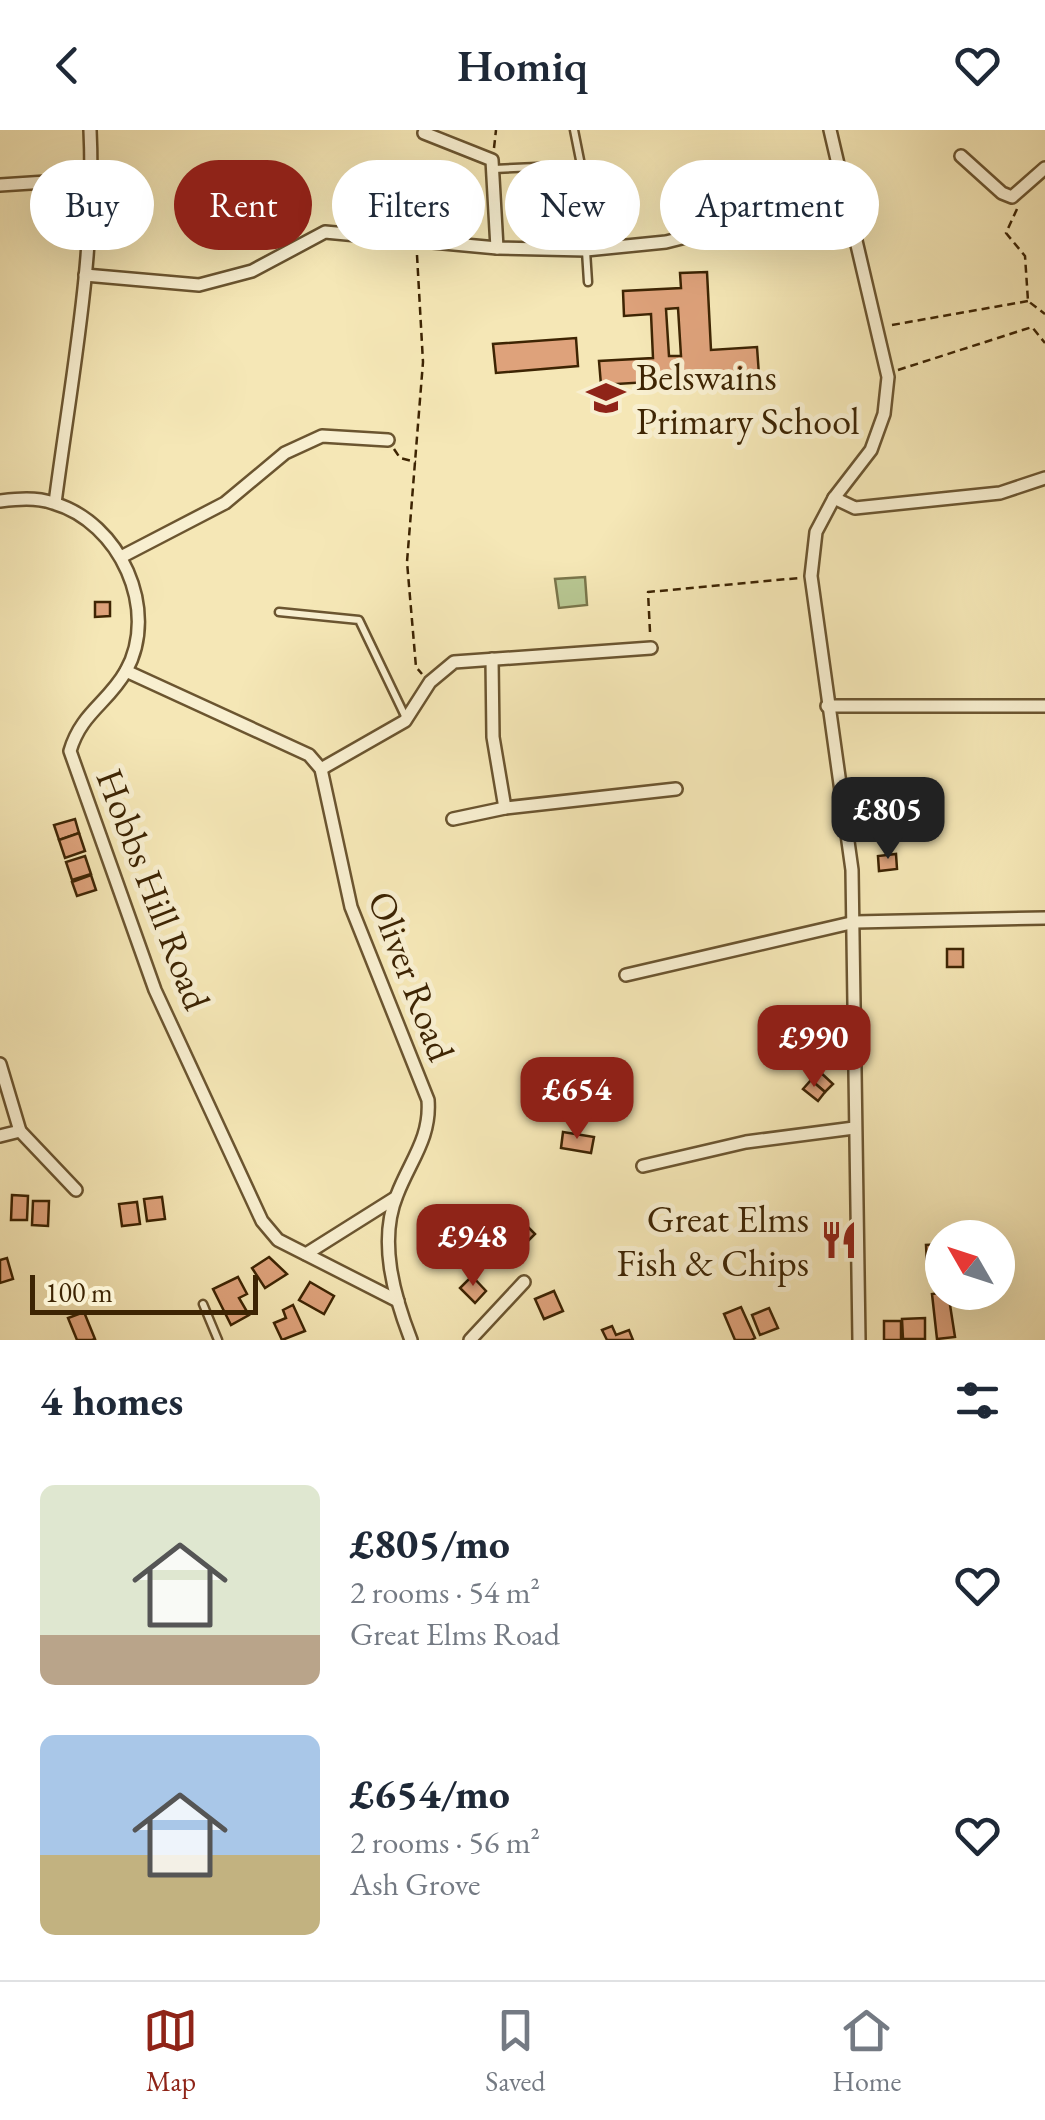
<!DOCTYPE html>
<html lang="en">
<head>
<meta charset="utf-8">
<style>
  body { margin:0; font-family:"EB Garamond",serif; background:#f2f2f3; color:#1f2937; height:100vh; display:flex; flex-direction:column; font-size:38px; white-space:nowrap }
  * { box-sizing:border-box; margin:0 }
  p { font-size:32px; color:#747a83 }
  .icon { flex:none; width:55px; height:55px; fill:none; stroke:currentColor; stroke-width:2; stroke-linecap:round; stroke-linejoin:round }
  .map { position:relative; height:1210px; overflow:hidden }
  .details { display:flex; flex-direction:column; background:#fff; flex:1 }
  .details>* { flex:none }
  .top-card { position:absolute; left:30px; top:30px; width:985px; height:90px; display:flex; gap:20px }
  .needle { width:65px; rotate:309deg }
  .fabs { position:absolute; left:925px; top:1090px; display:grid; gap:20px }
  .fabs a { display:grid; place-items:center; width:90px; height:90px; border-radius:50%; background:#fff; box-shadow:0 10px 40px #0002; font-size:50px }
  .scale { position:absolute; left:30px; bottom:25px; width:228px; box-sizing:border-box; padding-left:10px; border:5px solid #3d2403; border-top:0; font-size:28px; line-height:35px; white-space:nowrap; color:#3d2403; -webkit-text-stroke:8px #f8efd0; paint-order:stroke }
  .price { position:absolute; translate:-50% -85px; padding:0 22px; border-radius:20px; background:#8f2418; color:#fff; font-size:32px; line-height:65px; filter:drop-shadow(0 2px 5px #0008) }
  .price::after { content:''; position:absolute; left:50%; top:60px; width:30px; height:22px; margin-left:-15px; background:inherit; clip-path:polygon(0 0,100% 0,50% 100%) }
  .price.selected { background:#222; color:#fff }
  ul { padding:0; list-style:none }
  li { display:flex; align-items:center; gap:30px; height:250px; padding:0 40px }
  li span { display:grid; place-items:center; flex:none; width:280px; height:200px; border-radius:15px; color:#555 }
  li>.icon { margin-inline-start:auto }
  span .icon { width:120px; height:120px; fill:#fffc; stroke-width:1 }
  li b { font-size:42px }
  h2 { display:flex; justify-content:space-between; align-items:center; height:120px; padding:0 40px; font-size:42px }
  .pill { padding:0 35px; border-radius:45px; background:#fff; box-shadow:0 10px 40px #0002; font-size:35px; line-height:90px }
  .pill.selected { background:#8f2418; color:#fff }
  header { display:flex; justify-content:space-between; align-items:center; height:130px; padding:0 40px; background:#fff; font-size:45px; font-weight:600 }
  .menu { display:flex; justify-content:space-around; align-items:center; height:140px; border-top:2px solid #e0e1e3; background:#fff; font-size:28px; color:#747a83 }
  .menu a { display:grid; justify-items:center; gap:5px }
  .menu .selected { color:#8f2418 }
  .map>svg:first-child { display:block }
</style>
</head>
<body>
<header><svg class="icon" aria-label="back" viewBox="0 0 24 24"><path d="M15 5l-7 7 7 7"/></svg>Homiq<svg class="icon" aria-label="heart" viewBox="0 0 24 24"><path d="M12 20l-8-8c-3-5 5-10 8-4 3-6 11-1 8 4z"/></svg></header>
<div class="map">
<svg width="1045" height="1210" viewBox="0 0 1045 1210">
  <rect width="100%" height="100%" fill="#f5e7b6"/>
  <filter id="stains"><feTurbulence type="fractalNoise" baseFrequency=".002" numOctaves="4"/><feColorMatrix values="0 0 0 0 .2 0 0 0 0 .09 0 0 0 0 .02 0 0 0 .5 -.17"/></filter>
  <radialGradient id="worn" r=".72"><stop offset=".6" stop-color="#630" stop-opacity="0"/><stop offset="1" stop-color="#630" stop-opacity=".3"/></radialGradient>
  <path fill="#b7c691" stroke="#7a754a" stroke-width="2.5" d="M 585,447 L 587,475 L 559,478 L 555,449 Z"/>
  <g fill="#dea27b" stroke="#3d2403" stroke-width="2.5" fill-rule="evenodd">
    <path d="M 707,142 L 711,220 L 757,217 L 759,245 L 601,255 L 599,231 L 653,228 L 651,184 L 624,186 L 623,161 L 681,158 L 680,143 ZM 678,178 L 681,226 L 669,226 L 666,179 Z"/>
    <path d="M 576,208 L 578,236 L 496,243 L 493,214 Z"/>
    <path d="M 95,472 L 110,472 L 110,486 L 95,487 Z"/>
    <path d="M 75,689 L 79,703 L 59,710 L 54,695 Z"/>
    <path d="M 79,703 L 85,721 L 65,728 L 59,710 Z"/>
    <path d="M 896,724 L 897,739 L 879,741 L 878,726 Z"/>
    <path d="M 85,726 L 91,744 L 72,750 L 66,732 Z"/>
    <path d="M 91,745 L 96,760 L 77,766 L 72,752 Z"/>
    <rect x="947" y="819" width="16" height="18"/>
    <path d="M 819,941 L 833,954 L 825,962 L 811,950 Z"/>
    <path d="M 811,950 L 825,962 L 818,971 L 803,959 Z"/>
    <path d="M 563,1002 L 594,1007 L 591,1023 L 561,1018 Z"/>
    <path d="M 12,1065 L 28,1066 L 27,1090 L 11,1090 Z"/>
    <path d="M 162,1067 L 165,1089 L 147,1091 L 144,1069 Z"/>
    <path d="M 33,1071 L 49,1071 L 48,1096 L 32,1095 Z"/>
    <path d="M 137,1072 L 140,1094 L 122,1096 L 119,1074 Z"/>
    <path d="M 520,1089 L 535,1104 L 513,1126 L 498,1111 Z"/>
    <path d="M 942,1114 L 942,1134 L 927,1135 L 926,1115 Z"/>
    <path d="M 269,1127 L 287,1144 L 265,1158 L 252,1138 Z"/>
    <path d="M 7,1128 L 13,1149 L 0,1153 L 0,1130 Z"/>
    <path d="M 472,1146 L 486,1161 L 475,1173 L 460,1158 Z"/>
    <path d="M 238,1147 L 247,1164 L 239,1168 L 249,1185 L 231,1195 L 213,1159 Z"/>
    <path d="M 310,1152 L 334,1166 L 324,1184 L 299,1170 Z"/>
    <path d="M 554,1161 L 563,1181 L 544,1189 L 535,1169 Z"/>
    <path d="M 948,1162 L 955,1207 L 937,1209 L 932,1164 Z"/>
    <path d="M 293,1175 L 305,1201 L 282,1210 L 274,1193 L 286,1188 L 283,1180 Z"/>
    <path d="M 741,1177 L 755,1208 L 751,1210 L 735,1210 L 724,1184 Z"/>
    <path d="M 769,1178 L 778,1198 L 760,1205 L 752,1185 Z"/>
    <path d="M 84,1182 L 95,1209 L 92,1210 L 77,1210 L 68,1188 Z"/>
    <path d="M 925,1188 L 925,1209 L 903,1209 L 902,1189 Z"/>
    <rect x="884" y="1191" width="17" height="19"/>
    <path d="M 612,1196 L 616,1205 L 629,1200 L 633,1210 L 607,1210 L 602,1200 Z"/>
  </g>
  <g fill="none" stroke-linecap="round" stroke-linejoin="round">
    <g stroke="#6b5530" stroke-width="11">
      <g id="service">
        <path d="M 494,39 L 581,35 L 574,0"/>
        <path d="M 586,121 L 588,152"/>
        <path d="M 279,482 L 359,490 L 406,588"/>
        <path d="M 203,1174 L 218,1210"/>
      </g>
    </g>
    <g stroke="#6b5530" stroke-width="16">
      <g id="minor">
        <path d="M 830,0 L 888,247 L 884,284 L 871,320 L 834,368 L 816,402 L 811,446 L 852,740 L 859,1210"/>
        <path d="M 424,3 L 492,30 L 497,118"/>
        <path d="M 961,26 L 1002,63 L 1012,67 L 1045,38"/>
        <path d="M 0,55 L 92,49"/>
        <path d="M 85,145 L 199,155 L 252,141 L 325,102 L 497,118 L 586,120 L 666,112 L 845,67"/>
        <path d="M 834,368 L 855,378 L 1000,363 L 1045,348"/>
        <path d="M 0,371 C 17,369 36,367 53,373 C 120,392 160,480 126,541 C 108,573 81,583 70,621 L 155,860 L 262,1091 L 278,1110 L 398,1171"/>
        <path d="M 55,373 C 71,250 96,125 90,0"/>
        <path d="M 121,427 L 225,373 L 285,323 L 322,306 L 388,310"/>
        <path d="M 492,529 L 493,607 L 505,678"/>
        <path d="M 126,541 L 309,625 L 321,639 L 351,777 L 428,970 C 431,1008 410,1031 397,1065 C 378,1111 394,1166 411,1210"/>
        <path d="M 827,576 L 1045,576"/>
        <path d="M 321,639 L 405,591 L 430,552 L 454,532 L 651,518"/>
        <path d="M 453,689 L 505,678 L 676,659"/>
        <path d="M 626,845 L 855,792 L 1045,788"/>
        <path d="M 0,934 L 20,1001 L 0,1006"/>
        <path d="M 20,1001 L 76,1060"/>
        <path d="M 643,1036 L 746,1012 L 854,998"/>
        <path d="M 306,1124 L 395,1068"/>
        <path d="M 470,1210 L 524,1152"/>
      </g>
    </g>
    <g stroke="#3d2403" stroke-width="2.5" stroke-dasharray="8 5" stroke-linecap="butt">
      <path d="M 494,18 L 496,0"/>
      <path d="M 1017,79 L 1006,103 L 1025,126 L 1028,171 L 1045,184"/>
      <path d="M 417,125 L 423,232 L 407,432 L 416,537 L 422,544"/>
      <path d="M 892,195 L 1028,171"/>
      <path d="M 898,240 L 1032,197 L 1045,213"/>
      <path d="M 394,319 L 400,328 L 416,332"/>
      <path d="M 650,502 L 648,462 L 799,448"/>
    </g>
    <use href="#service" stroke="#f8efd0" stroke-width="6"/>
    <use href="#minor" stroke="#f8efd0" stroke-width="11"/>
  </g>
  <defs>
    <g id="school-bare" transform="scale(3)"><path d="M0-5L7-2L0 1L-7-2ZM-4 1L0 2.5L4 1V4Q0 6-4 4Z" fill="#8f2418" stroke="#f8efd0" stroke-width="2.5" paint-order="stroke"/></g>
    <g id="restaurant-bare" transform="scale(3)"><path d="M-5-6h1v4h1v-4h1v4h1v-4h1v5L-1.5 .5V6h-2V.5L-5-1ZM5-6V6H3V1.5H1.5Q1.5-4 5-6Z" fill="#8f2418" stroke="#f8efd0" stroke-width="2.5" paint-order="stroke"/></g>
  </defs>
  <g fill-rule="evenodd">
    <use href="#school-bare" x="606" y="268"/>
    <use href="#restaurant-bare" x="839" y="1110"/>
  </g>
  <g text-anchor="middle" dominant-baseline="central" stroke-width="10" stroke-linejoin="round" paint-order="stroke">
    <g font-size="38" fill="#3d2403" stroke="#f8efd0" text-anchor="start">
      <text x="636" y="246">Belswains<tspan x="636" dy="44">Primary School</tspan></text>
      <text x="809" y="1088" text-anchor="end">Great Elms<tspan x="809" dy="44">Fish &amp; Chips</tspan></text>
    </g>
    <g font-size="38" fill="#3d2403" stroke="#f8efd0">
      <text transform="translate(154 759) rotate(69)">Hobbs Hill Road</text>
      <text transform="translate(412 846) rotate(69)">Oliver Road</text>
    </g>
  </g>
  <rect width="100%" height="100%" filter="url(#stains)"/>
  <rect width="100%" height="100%" fill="url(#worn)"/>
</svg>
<div class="fabs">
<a><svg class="needle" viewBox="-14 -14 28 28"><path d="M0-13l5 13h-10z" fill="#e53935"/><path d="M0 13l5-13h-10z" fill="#747a83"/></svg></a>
</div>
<div class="scale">100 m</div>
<b class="price selected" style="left:888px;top:732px">£805</b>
<b class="price" style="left:814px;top:960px">£990</b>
<b class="price" style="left:577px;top:1012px">£654</b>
<b class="price" style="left:473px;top:1159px">£948</b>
<div class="top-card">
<a class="pill">Buy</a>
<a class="pill selected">Rent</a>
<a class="pill">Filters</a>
<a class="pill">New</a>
<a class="pill">Apartment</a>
</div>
</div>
<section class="details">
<h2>4 homes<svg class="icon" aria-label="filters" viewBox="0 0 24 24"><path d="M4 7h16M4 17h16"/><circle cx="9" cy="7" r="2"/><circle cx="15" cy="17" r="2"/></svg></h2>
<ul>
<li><span style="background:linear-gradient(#dfe7d0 75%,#b9a48a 0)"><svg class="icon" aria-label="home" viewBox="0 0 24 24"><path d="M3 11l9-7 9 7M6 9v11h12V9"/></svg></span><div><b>£805/mo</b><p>2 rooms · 54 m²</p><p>Great Elms Road</p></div><svg class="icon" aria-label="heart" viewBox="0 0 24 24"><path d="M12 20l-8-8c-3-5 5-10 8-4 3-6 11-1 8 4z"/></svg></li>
<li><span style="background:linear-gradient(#a9c7e8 60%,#c2b280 0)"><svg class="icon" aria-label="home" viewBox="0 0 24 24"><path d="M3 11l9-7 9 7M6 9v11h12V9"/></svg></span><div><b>£654/mo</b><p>2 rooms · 56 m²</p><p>Ash Grove</p></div><svg class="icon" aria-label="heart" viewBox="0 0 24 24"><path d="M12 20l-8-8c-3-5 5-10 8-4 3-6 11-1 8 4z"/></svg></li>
</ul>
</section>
<nav class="menu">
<a class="selected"><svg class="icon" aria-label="map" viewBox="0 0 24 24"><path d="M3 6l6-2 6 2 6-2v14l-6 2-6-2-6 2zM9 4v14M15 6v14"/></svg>Map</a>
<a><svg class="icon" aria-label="saved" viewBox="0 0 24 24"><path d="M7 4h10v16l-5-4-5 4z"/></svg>Saved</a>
<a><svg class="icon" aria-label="home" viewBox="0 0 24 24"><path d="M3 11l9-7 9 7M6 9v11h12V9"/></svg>Home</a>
</nav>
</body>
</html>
